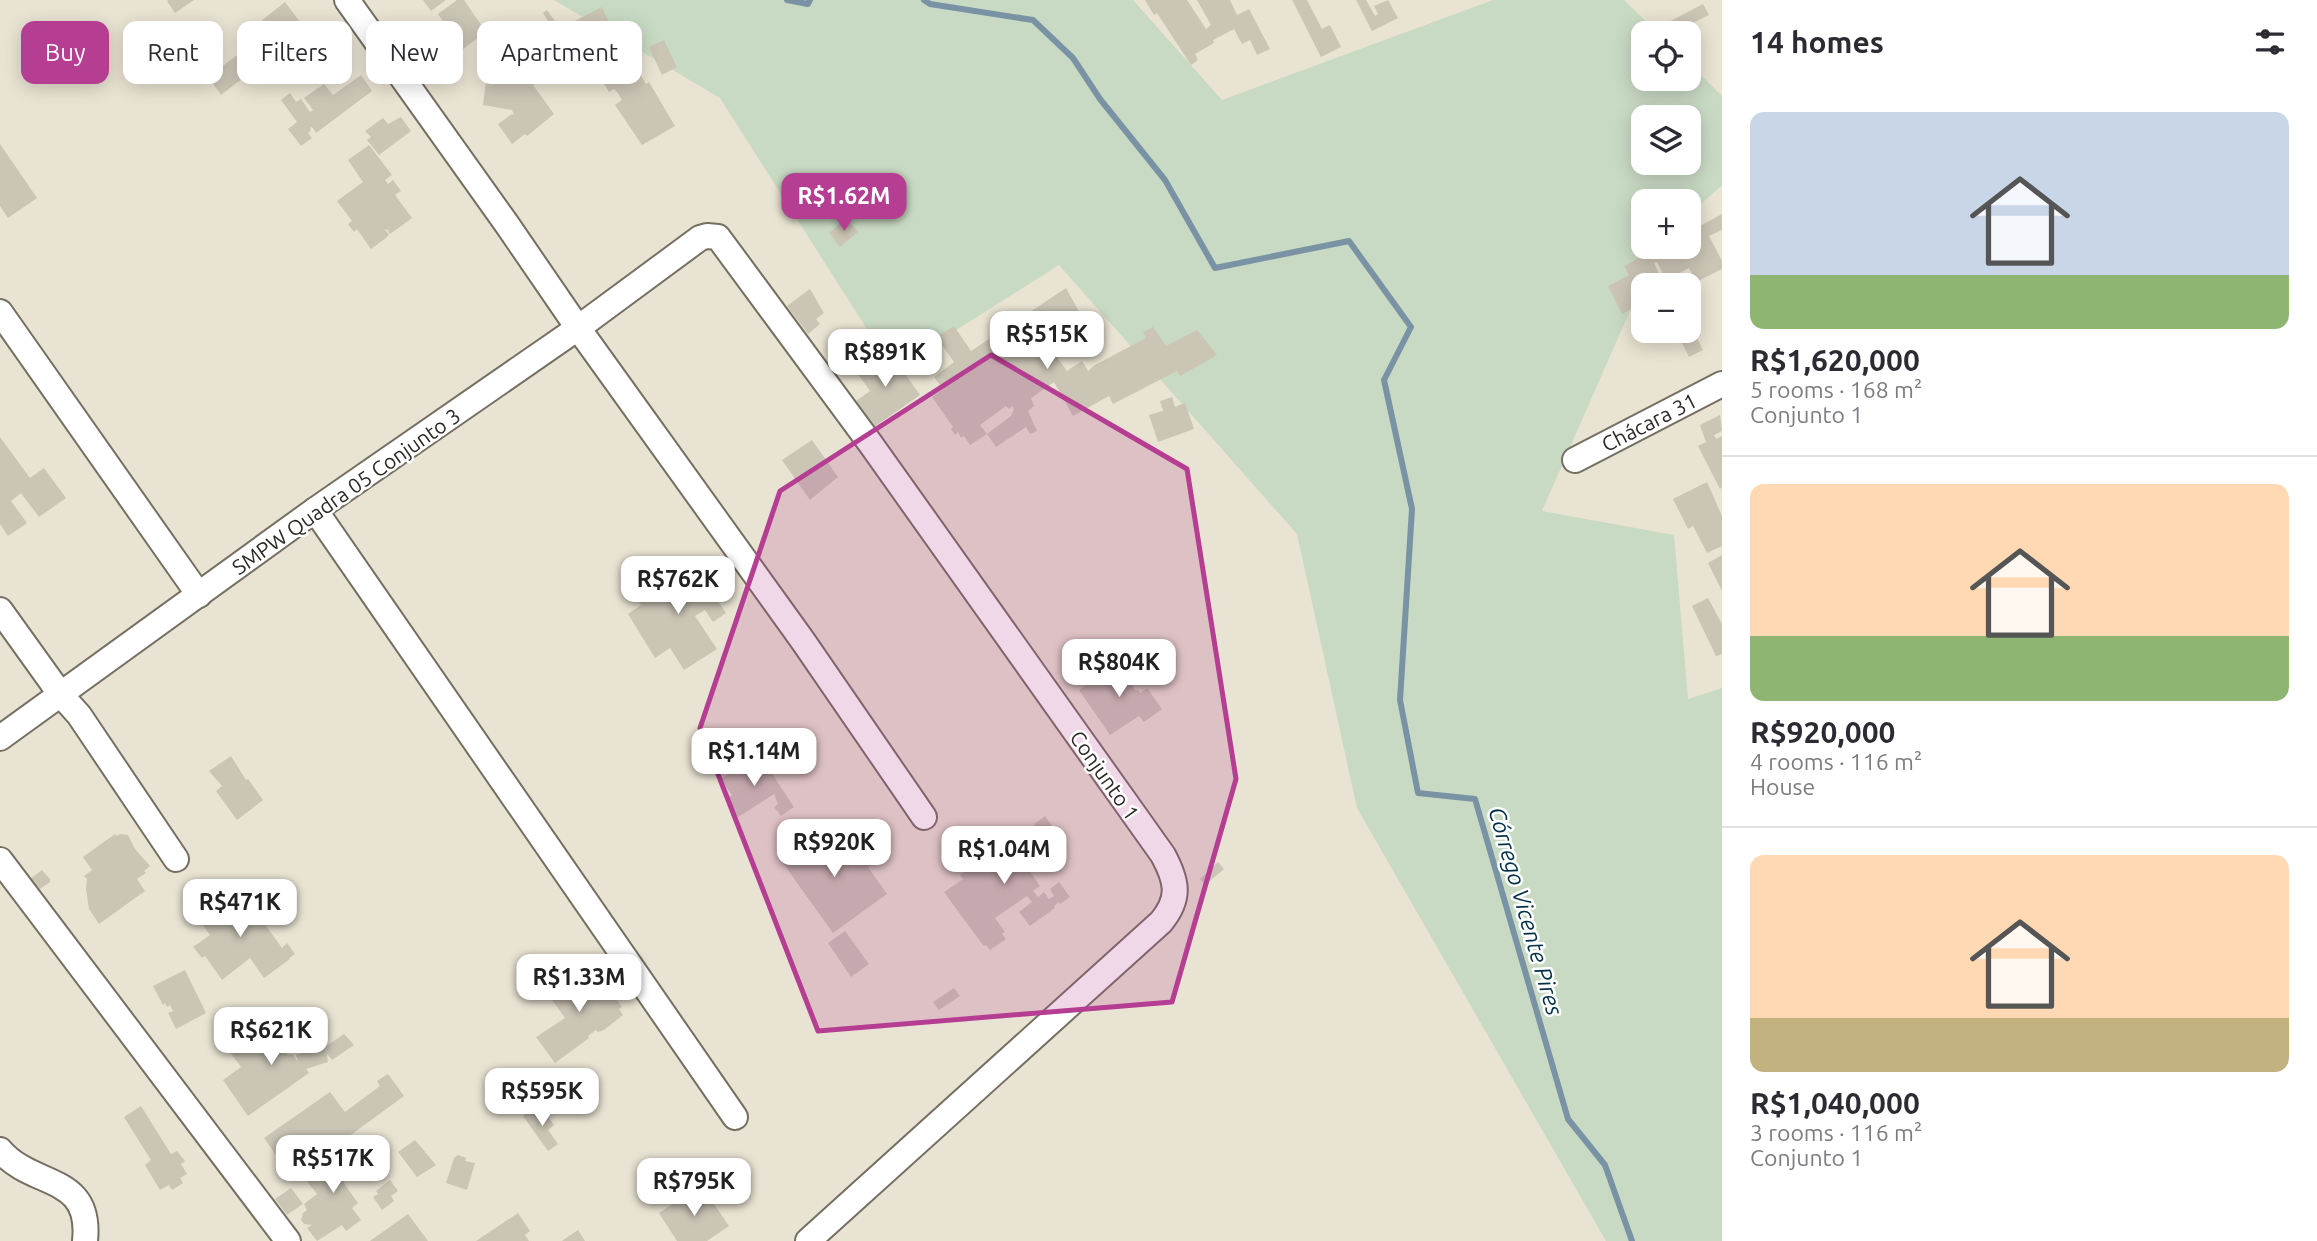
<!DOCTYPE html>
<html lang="en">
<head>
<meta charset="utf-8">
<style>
  body { margin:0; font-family:Ubuntu,sans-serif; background:#f2f2f3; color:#2b2b33; height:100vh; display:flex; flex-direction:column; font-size:26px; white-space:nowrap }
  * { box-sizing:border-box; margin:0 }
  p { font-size:23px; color:#7c7c81 }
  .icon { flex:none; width:38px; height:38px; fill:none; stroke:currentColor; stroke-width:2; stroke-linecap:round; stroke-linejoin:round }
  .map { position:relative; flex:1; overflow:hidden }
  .sheet { display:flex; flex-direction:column; background:#fff; width:595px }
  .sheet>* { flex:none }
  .guide { position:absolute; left:21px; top:21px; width:665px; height:63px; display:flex; gap:14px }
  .fabs { position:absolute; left:1631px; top:21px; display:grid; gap:14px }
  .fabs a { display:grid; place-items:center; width:70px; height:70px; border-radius:14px; background:#fff; box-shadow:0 4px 18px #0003; font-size:35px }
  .price { position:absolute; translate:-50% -60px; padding:0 16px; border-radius:14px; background:#fff; color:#222; font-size:23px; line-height:46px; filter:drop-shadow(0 2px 4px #0008) }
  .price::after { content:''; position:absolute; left:50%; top:42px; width:21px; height:16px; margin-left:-10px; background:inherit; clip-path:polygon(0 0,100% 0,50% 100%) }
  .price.selected { background:#b53d92; color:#fff }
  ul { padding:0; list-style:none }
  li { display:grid; align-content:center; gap:14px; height:371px; padding:0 28px }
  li+li { border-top:2px solid #e1e1e2 }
  li span { display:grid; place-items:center; height:217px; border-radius:14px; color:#555 }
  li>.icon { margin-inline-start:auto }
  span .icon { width:126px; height:126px; fill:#fffc; stroke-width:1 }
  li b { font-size:30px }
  h2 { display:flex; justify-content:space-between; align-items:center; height:84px; padding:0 28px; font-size:30px }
  .chip { padding:0 24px; border-radius:14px; background:#fff; box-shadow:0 4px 18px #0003; font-size:24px; line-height:63px }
  .chip.selected { background:#b53d92; color:#fff }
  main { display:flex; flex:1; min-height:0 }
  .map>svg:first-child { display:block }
</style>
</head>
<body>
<main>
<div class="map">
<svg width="1722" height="1241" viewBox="0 0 1722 1241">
  <rect width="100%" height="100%" fill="#e9e3d3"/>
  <path fill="#c9dac4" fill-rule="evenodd" d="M 554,0 L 1133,0 L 1222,100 L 1493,0 L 1624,0 L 1658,33 L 1643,33 L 1643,79 L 1689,79 L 1689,63 L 1722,96 L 1722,185 L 1689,215 L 1689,201 L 1643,201 L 1643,247 L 1658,247 L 1542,511 L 1674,535 L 1688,699 L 1722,688 L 1722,1241 L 1606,1241 L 1357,808 L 1297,534 L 1059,265 L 893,370 L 720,98 ZM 1643,117 L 1689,117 L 1689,163 L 1643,163 Z"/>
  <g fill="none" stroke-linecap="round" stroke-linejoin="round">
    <g stroke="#7a93a4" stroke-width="6">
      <path d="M 787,0 L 808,4 L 810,0"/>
      <path d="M 924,0 L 930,4 L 1033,20 L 1073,58 L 1100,99 L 1165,180 L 1215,268 L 1349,241 L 1411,327 L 1384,380 L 1412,509 L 1400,700 L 1418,793 L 1475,799 L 1568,1119 L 1605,1165 L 1632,1241"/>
    </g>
  </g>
  <g fill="#cbc5b6">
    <path d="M 169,0 L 194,0 L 175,13 L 167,1 Z"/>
    <path d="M 423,0 L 446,0 L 431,11 Z"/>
    <path d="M 457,0 L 464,0 L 486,32 L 463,49 L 438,14 Z"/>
    <path d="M 1145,0 L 1187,0 L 1206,29 L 1211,25 L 1197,0 L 1230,0 L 1237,15 L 1249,9 L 1270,49 L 1257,55 L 1250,40 L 1242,44 L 1234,29 L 1213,40 L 1214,43 L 1195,54 L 1198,60 L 1191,65 L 1157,13 L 1154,15 Z"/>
    <path d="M 1292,0 L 1307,0 L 1322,29 L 1330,25 L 1341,47 L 1321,57 Z"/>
    <path d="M 1356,0 L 1366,0 L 1375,16 L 1378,14 L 1374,6 L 1388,0 L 1398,18 L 1372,31 Z"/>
    <path d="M 285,2 L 306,30 L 294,40 L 311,64 L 289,80 L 275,62 L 259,73 L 255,69 L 221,95 L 208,77 L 244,50 L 237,40 Z"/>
    <path d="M 1703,4 L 1709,15 L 1672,33 L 1667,33 L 1663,25 Z"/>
    <path d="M 602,7 L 617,42 L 580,57 L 578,53 L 533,85 L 554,114 L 527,136 L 525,134 L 512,144 L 498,124 L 512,114 L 514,115 L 512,110 L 483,105 L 486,81 L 498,83 L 495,77 L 487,74 L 504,62 L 512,72 L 555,41 L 543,24 L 548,21 L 543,13 L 547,10 L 564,34 L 567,33 L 565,26 Z"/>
    <path d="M 207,23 L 211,30 L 218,24 L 223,30 L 206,43 L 197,31 Z"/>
    <path d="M 632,40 L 643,55 L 632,61 L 646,84 L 649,82 L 675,126 L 642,145 L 615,105 L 622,100 L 618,93 L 614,89 L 609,92 L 600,77 L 597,79 L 587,65 L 603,54 L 614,68 L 617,66 L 610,54 Z"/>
    <path d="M 664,40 L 677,67 L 662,75 L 649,47 Z"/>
    <path d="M 361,75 L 372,91 L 316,133 L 312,127 L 310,128 L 311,130 L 308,133 L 312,138 L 301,146 L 288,129 L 297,122 L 281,100 L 290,93 L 296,102 L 301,99 L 310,112 L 313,110 L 304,98 L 324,84 L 333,95 Z"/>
    <path d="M 401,117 L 411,131 L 379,155 L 367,140 L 371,137 L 365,131 L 383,118 L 388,124 Z"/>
    <path d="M 0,144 L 37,198 L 8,218 L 0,206 Z"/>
    <path d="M 369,145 L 392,175 L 385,180 L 388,184 L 393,180 L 401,191 L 395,195 L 412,218 L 390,234 L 387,229 L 385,230 L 389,234 L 386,238 L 371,249 L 357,229 L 354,232 L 348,224 L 352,221 L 337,201 L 363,182 L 348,160 Z"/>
    <path d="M 1722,214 L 1722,230 L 1709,236 L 1722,261 L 1722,269 L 1696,282 L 1689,268 L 1666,280 L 1657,262 L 1654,263 L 1665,285 L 1643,285 L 1643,303 L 1622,314 L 1608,286 L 1629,275 L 1624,266 L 1660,247 L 1689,247 L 1689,232 Z"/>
    <path d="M 847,218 L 858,232 L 840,247 L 829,233 Z"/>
    <path d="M 1066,288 L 1083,319 L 1074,325 L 1067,317 L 1048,329 L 1061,347 L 1054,353 L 1067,371 L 1082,361 L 1088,371 L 1095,365 L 1146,338 L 1143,332 L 1153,327 L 1166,346 L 1197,330 L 1217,355 L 1180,376 L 1177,371 L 1113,404 L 1109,396 L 1073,416 L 1054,382 L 1031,398 L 1034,406 L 1028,411 L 1037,431 L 1030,434 L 1026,427 L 996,447 L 987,434 L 1011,416 L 1014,409 L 1012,406 L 1009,409 L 1006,406 L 980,425 L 987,434 L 970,445 L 964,436 L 961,438 L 958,432 L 955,435 L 951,429 L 953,427 L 932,397 L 943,389 L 934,377 L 954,362 L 936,337 L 954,326 L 971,351 Z"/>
    <path d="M 810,289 L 824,313 L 816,319 L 820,324 L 808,334 L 787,306 Z"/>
    <path d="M 1689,323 L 1703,350 L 1689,357 L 1676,331 L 1689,331 Z"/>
    <path d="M 894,351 L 901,362 L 898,364 L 920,395 L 874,427 L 856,401 L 870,391 L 853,367 L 866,361 L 867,364 L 870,362 L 874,369 L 889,359 L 887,356 Z"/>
    <path d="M 1172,397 L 1175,407 L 1185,403 L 1194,429 L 1158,442 L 1149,415 L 1163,411 L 1160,401 Z"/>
    <path d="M 1720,415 L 1722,431 L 1714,435 L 1716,439 L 1722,436 L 1722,487 L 1720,489 L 1698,446 L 1706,442 L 1700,425 Z"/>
    <path d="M 0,437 L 30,478 L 44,468 L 66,498 L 39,517 L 21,493 L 11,501 L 27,523 L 8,536 L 0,524 Z"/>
    <path d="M 812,440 L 838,477 L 810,500 L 782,460 Z"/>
    <path d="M 1707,482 L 1722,516 L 1722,546 L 1707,553 L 1693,526 L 1688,529 L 1673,499 Z"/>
    <path d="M 1722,555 L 1722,591 L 1708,563 Z"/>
    <path d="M 691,562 L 726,613 L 713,622 L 705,610 L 695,616 L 717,649 L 684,670 L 670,648 L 655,658 L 628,614 L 641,605 L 636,598 Z"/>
    <path d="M 1708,598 L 1722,624 L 1722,654 L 1716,656 L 1692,606 Z"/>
    <path d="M 1124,659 L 1131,669 L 1124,674 L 1136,691 L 1138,690 L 1140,693 L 1147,688 L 1162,709 L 1144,722 L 1139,716 L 1110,735 L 1079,690 Z"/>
    <path d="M 759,754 L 794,807 L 781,816 L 774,807 L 778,804 L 774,794 L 738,817 L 726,799 L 732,795 L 721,779 Z"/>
    <path d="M 231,756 L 246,780 L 248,779 L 263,800 L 237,820 L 216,791 L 222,786 L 209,771 Z"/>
    <path d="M 1045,816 L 1058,834 L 1022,860 L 1040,886 L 1033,891 L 1038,897 L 1044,892 L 1049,899 L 1054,896 L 1050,889 L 1059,882 L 1070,897 L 1060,904 L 1059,902 L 1054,906 L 1055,908 L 1030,926 L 1019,912 L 1032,902 L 1027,896 L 995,918 L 1005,932 L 1002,934 L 1006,939 L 990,950 L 986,945 L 984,946 L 982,944 L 944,892 L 963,879 L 960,875 L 1008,841 L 1025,830 L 1027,833 L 1036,827 L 1034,824 Z"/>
    <path d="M 823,829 L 841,854 L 857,843 L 873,864 L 868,867 L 887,894 L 833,933 L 780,859 Z"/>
    <path d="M 115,834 L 117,836 L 120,834 L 128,835 L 135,849 L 150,866 L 144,871 L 146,873 L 137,879 L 145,891 L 99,924 L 89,909 L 86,889 L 87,879 L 84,876 L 92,870 L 83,857 Z"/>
    <path d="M 1218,862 L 1224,869 L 1205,885 L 1200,879 Z"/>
    <path d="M 42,870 L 50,879 L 50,882 L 37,891 L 30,879 Z"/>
    <path d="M 240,890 L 282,948 L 287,943 L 295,954 L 289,958 L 290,959 L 264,978 L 250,958 L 222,980 L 205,956 L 202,958 L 193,947 L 210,935 L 199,920 Z"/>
    <path d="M 845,931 L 869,964 L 851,977 L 828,943 Z"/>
    <path d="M 579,969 L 591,986 L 602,979 L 622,1007 L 619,1009 L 623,1015 L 604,1030 L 598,1032 L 596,1030 L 588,1036 L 589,1038 L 555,1063 L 536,1037 L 565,1018 L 547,993 Z"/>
    <path d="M 185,970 L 206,1013 L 176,1029 L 168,1013 L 173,1011 L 170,1005 L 167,1007 L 165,1003 L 163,1005 L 153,986 Z"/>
    <path d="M 954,988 L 960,996 L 939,1010 L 933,1002 Z"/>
    <path d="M 240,1025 L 242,1028 L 237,1034 L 245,1028 L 263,1052 L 267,1049 L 267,1044 L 275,1038 L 282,1039 L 288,1046 L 287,1054 L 293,1055 L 298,1062 L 296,1055 L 325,1047 L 344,1034 L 354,1045 L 332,1060 L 327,1054 L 328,1062 L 306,1069 L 309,1073 L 248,1116 L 223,1080 L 241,1067 L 225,1045 L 223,1046 L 219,1039 Z"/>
    <path d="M 388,1074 L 404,1096 L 292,1178 L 264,1138 L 330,1092 L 345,1112 L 380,1086 L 377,1081 Z"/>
    <path d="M 141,1106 L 171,1154 L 177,1151 L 185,1161 L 181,1164 L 187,1174 L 180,1178 L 183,1183 L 172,1190 L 169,1185 L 160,1190 L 145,1165 L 151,1160 L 124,1117 Z"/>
    <path d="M 533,1109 L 536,1114 L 543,1109 L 554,1125 L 548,1130 L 558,1144 L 548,1151 L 523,1116 Z"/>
    <path d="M 415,1140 L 436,1165 L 417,1177 L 398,1152 Z"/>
    <path d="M 358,1146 L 370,1163 L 343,1182 L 358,1203 L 352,1208 L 361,1220 L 346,1231 L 342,1225 L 317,1241 L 307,1228 L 312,1225 L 304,1224 L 301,1220 L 303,1213 L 307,1210 L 304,1204 L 317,1194 L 305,1179 L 342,1152 L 349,1152 Z"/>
    <path d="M 458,1155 L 466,1158 L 465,1161 L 475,1163 L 467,1190 L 446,1183 L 454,1158 Z"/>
    <path d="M 390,1180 L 398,1191 L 391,1196 L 394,1201 L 382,1210 L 373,1197 L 378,1194 L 376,1191 Z"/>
    <path d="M 701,1185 L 729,1226 L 707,1241 L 677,1241 L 659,1213 Z"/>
    <path d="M 291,1188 L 303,1204 L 287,1215 L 275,1199 Z"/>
    <path d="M 518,1213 L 530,1231 L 525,1235 L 529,1241 L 476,1241 Z"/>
    <path d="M 408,1214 L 428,1241 L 370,1241 L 401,1219 Z"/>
    <path d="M 578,1230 L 585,1241 L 562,1241 L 569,1236 Z"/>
  </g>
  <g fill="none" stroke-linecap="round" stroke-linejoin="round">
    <g stroke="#756f62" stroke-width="28">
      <g id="street">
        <path d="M 347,0 L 506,223 L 578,328 L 803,641 L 924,817"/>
        <path d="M 0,312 L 199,595"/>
        <path d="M 1575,460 L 1722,384"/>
        <path d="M 315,510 L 735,1117"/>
        <path d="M 0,610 L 61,695 L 79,715 L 176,859"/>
        <path d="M 0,738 L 315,510 L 578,328 L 700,238 L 707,236 L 718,237 L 870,443 L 1163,855 C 1177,881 1181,898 1161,922 L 808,1241"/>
        <path d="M 0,860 L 288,1241"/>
        <path d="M 0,1150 C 33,1189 92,1173 85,1241"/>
      </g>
    </g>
    <use href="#street" stroke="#fff" stroke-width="24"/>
  </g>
  <path fill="#b53d92" fill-opacity="0.2" stroke="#b53d92" stroke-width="5" stroke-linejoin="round" d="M 991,355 L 1187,469 L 1236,779 L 1172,1002 L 818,1031 L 700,728 L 780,491 Z"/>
  <g text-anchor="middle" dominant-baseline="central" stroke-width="5" stroke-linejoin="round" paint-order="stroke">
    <g font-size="21" fill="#2c2924" stroke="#fff">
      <text transform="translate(1649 422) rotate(-27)">Chácara 31</text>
      <text transform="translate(346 491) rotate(-35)">SMPW Quadra 05 Conjunto 3</text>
      <text transform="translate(1105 775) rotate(55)">Conjunto 1</text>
    </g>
    <g font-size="23" font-style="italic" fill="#00304a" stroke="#fff">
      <text transform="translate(1526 911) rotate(74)">Córrego Vicente Pires</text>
    </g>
  </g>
</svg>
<div class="fabs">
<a><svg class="icon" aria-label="locate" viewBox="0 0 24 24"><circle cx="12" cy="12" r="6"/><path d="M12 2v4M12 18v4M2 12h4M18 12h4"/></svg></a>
<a><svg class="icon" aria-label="layers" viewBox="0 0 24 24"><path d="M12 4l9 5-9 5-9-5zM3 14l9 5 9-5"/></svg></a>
<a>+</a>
<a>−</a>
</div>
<b class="price selected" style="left:844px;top:233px">R$1.62M</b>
<b class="price" style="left:1047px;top:371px">R$515K</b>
<b class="price" style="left:885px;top:389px">R$891K</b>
<b class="price" style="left:678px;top:616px">R$762K</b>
<b class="price" style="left:1119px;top:699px">R$804K</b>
<b class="price" style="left:754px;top:788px">R$1.14M</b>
<b class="price" style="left:834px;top:879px">R$920K</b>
<b class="price" style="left:1004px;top:886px">R$1.04M</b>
<b class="price" style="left:240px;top:939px">R$471K</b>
<b class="price" style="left:579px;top:1014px">R$1.33M</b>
<b class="price" style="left:271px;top:1067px">R$621K</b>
<b class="price" style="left:542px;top:1128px">R$595K</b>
<b class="price" style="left:333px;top:1195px">R$517K</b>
<b class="price" style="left:694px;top:1218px">R$795K</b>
<div class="guide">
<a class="chip selected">Buy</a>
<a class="chip">Rent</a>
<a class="chip">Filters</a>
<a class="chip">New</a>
<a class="chip">Apartment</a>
</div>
</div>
<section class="sheet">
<h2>14 homes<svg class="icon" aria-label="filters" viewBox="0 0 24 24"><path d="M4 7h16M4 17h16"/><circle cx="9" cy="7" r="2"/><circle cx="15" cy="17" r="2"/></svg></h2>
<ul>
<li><span style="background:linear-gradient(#c9d6e8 75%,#8fb573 0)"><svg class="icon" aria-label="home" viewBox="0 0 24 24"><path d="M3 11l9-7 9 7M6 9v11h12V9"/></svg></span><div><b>R$1,620,000</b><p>5 rooms · 168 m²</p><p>Conjunto 1</p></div></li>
<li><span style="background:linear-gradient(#ffd9b3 70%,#8fb573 0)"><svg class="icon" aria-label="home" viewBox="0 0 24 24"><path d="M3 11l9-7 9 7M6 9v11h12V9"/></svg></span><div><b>R$920,000</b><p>4 rooms · 116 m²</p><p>House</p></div></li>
<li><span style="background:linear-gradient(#ffd9b3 75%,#c2b280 0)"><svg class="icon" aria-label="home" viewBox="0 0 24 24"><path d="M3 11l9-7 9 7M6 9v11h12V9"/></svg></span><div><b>R$1,040,000</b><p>3 rooms · 116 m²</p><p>Conjunto 1</p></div></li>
</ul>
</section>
</main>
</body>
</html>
